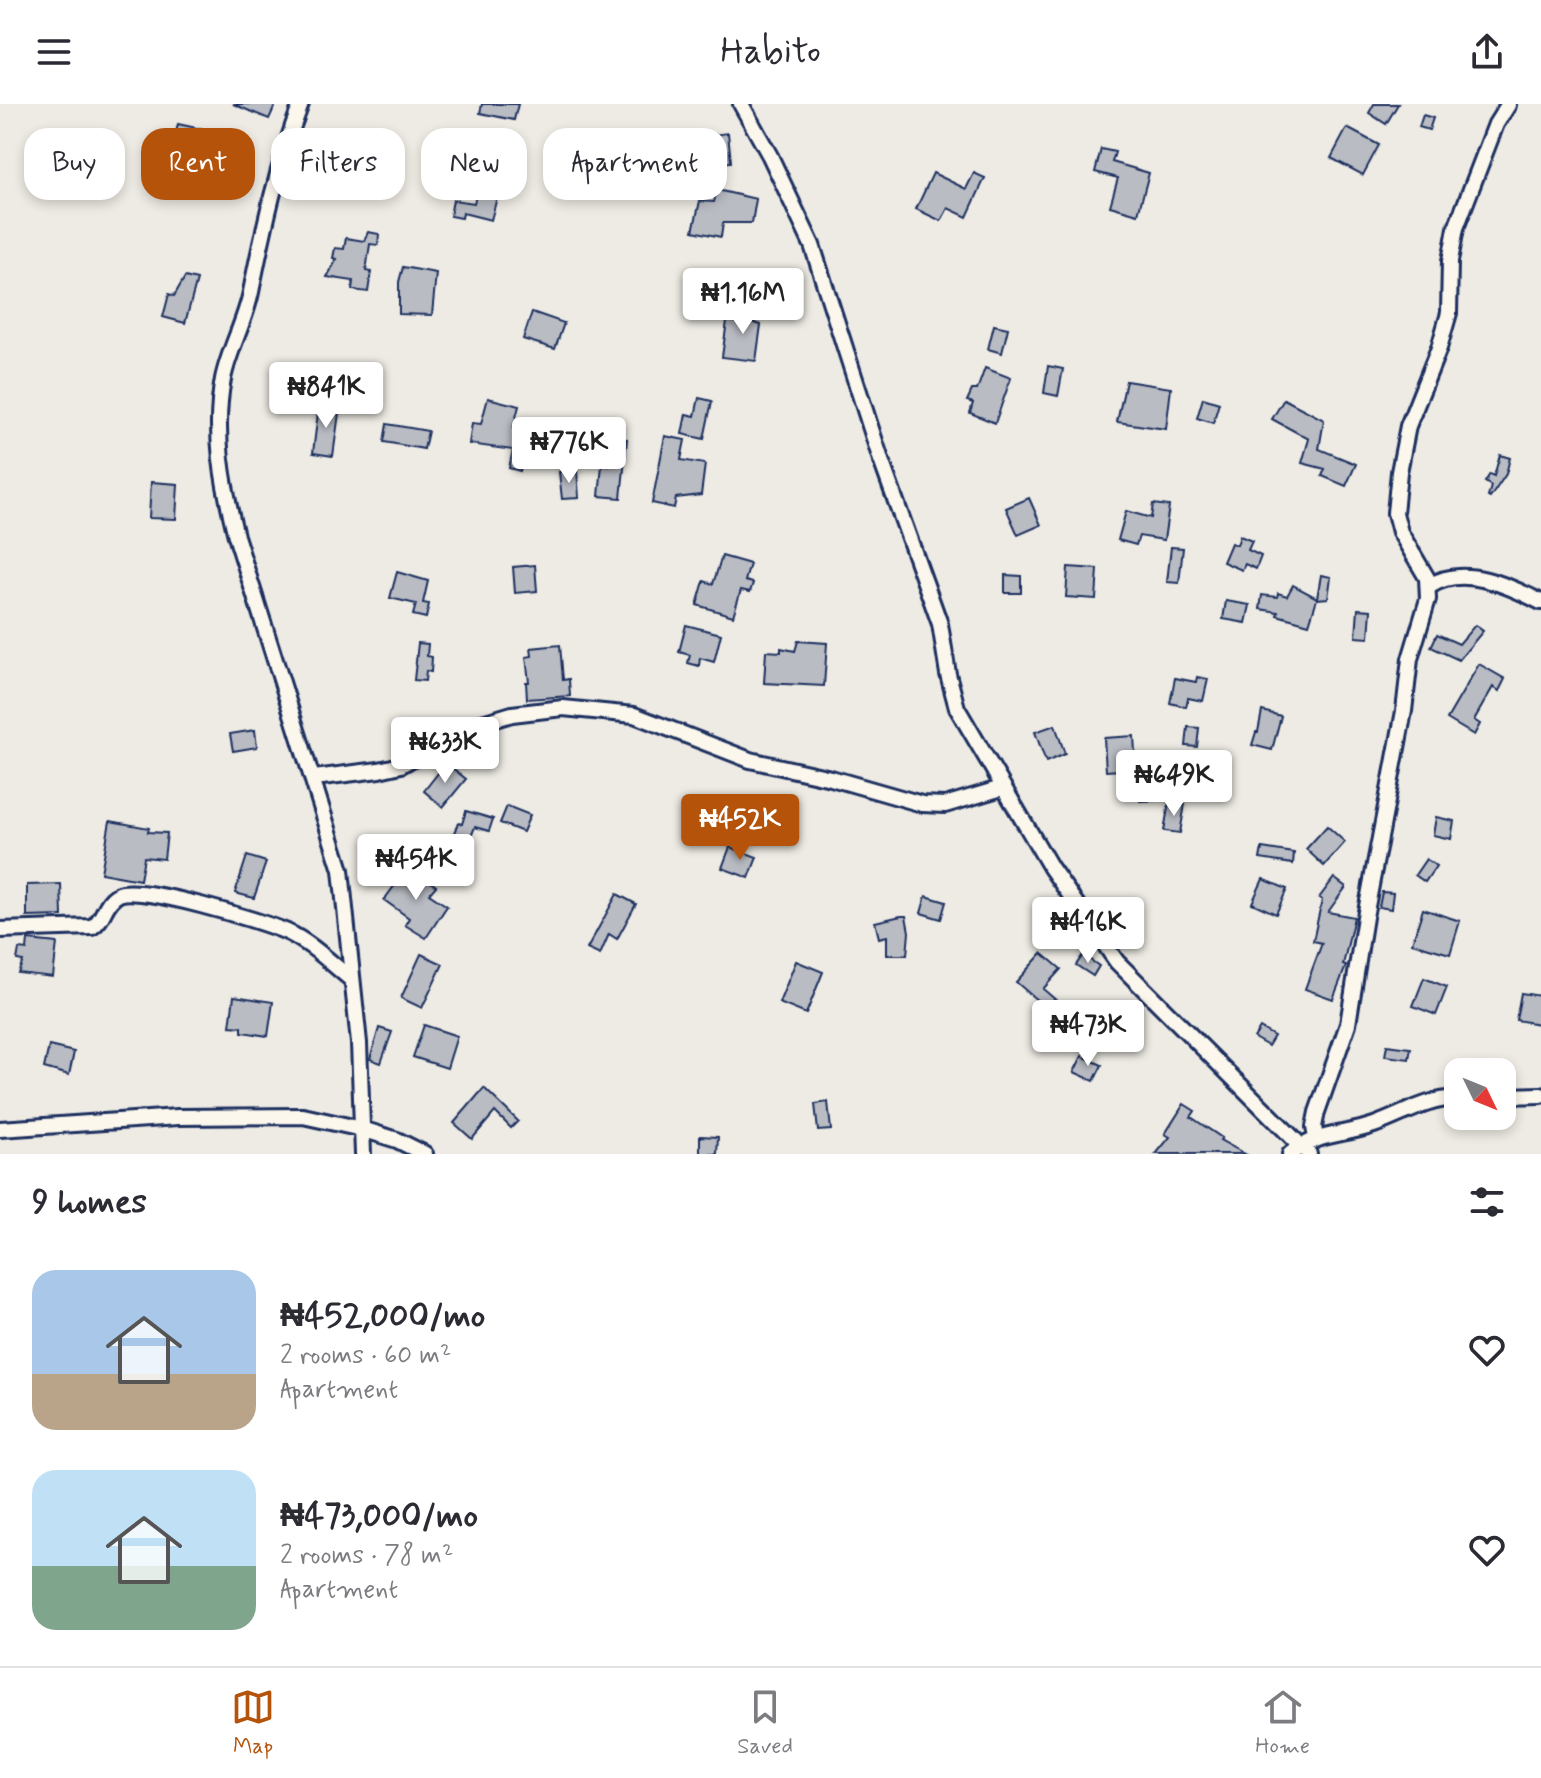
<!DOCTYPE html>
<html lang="en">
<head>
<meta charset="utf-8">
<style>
  body { margin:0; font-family:Mynerve,sans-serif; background:#f2f2f3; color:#2b2b33; height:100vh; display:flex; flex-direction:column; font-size:30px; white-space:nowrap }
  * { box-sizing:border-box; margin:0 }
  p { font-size:26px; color:#7c7c81 }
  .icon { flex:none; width:44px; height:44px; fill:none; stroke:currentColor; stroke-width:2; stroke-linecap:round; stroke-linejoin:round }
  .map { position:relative; height:1050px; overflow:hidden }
  .panel { display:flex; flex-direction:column; background:#fff; flex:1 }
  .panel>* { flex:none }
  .top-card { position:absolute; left:24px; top:24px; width:800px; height:72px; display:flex; gap:16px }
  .needle { width:52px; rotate:133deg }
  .tools { position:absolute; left:1444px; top:954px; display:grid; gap:16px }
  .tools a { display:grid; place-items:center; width:72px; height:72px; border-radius:16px; background:#fff; box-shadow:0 4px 12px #0003; font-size:40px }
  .price { position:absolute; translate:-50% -68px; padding:0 18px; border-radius:8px; background:#fff; color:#222; font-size:26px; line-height:52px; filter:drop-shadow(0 2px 4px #0008) }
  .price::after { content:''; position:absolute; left:50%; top:48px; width:24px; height:18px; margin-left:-12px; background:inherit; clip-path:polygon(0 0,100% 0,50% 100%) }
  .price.on { background:#b45309; color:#fff }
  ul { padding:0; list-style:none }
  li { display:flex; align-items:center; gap:24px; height:200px; padding:0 32px }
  li span { display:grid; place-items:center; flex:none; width:224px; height:160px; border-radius:24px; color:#555 }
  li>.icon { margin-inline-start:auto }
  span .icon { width:96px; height:96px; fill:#fffc; stroke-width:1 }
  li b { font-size:34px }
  h2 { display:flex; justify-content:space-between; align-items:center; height:96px; padding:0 32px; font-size:34px }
  .tag { padding:0 28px; border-radius:24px; background:#fff; box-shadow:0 4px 12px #0003; font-size:28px; line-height:72px }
  .tag.on { background:#b45309; color:#fff }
  header { display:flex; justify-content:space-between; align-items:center; height:104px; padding:0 32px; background:#fff; font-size:36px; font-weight:600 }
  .tabs { display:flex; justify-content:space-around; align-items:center; height:112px; border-top:2px solid #e1e1e2; background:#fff; font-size:22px; color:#7c7c81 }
  .tabs a { display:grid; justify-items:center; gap:4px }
  .tabs .on { color:#b45309 }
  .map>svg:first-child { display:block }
</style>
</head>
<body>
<header><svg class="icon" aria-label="menu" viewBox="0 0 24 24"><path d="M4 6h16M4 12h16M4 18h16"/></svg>Habito<svg class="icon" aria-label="share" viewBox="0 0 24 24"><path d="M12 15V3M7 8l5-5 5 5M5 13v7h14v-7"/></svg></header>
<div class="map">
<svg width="1541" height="1050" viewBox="0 0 1541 1050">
  <rect width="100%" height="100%" fill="#eeebe4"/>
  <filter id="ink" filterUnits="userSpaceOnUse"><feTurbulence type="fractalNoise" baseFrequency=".0125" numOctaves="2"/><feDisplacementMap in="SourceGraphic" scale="16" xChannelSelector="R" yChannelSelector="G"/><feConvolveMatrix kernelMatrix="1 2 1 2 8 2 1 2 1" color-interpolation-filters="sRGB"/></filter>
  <g filter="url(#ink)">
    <g fill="#b9bcc3" stroke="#1b2f5e" stroke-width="2">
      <path d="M 233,0 L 276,0 L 269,15 Z"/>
      <path d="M 482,0 L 518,0 L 514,16 L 480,9 Z"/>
      <path d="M 1374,0 L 1398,0 L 1386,20 L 1369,9 Z"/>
      <path d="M 1423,11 L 1433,14 L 1429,26 L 1419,23 Z"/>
      <path d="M 178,20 L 201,25 L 195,50 L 172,45 Z"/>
      <path d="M 1347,24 L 1379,41 L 1363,71 L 1331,54 Z"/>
      <path d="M 728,29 L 731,58 L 698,62 L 695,33 Z"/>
      <path d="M 1101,45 L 1115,48 L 1112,58 L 1149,69 L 1138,110 L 1110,102 L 1118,74 L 1095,68 Z"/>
      <path d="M 933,69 L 966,85 L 974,69 L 985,74 L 967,113 L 948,104 L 941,117 L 916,105 Z"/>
      <path d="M 480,77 L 500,82 L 491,116 L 463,109 L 462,114 L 450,112 L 453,96 L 474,99 Z"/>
      <path d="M 717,86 L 756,95 L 752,119 L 723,119 L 721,133 L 693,127 L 700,97 L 714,98 Z"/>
      <path d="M 368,128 L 379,130 L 378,141 L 370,140 L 366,167 L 371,168 L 368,188 L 352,186 L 353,177 L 327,173 L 337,155 L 333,154 L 335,144 L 344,145 L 346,134 L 364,137 Z"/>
      <path d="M 403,163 L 436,169 L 432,211 L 399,210 L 399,178 Z"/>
      <path d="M 185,173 L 197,176 L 185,219 L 163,213 L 169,190 L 174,192 Z"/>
      <path d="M 745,197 L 758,199 L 754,219 L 761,221 L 756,257 L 722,253 L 727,217 L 740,218 Z"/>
      <path d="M 532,208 L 564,219 L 555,245 L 523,235 Z"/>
      <path d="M 994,221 L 1008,224 L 1002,249 L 988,245 Z"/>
      <path d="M 1048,262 L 1063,265 L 1058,292 L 1044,289 Z"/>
      <path d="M 985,264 L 1011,274 L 995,319 L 970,309 L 973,299 L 967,297 L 972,286 L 977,286 Z"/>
      <path d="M 1126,277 L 1171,284 L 1166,325 L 1117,318 Z"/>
      <path d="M 488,294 L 519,302 L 513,325 L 517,326 L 514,345 L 524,348 L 520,367 L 509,364 L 513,346 L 469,340 L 472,319 L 481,320 Z"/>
      <path d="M 699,294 L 712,297 L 704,335 L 682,330 L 686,310 L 695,312 Z"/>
      <path d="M 1203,294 L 1219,299 L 1213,319 L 1197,314 Z"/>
      <path d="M 1284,295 L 1324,316 L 1319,345 L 1356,360 L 1346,382 L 1322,372 L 1325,365 L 1302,359 L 1309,335 L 1272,315 Z"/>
      <path d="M 319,300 L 340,302 L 333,352 L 313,349 Z"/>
      <path d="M 387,320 L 428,327 L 424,345 L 384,338 Z"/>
      <path d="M 665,332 L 685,336 L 681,356 L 705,360 L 701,391 L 676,394 L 674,404 L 652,399 Z"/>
      <path d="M 573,333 L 587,333 L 586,354 L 572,353 Z"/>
      <path d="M 610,334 L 627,335 L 621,394 L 599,392 L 602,361 L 609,362 Z"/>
      <path d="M 1500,351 L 1510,354 L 1506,370 L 1490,394 L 1488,393 L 1491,382 L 1485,378 L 1490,370 L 1494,372 Z"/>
      <path d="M 577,366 L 579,394 L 562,395 L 559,368 Z"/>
      <path d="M 151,378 L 178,380 L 176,415 L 149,414 Z"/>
      <path d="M 1029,394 L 1041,421 L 1018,431 L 1006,404 Z"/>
      <path d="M 1153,400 L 1169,402 L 1164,436 L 1139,432 L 1136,441 L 1118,436 L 1126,407 L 1151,414 Z"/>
      <path d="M 1240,432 L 1252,437 L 1248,446 L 1261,452 L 1256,465 L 1245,460 L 1242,466 L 1223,458 L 1231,439 L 1237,441 Z"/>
      <path d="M 1171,443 L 1183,444 L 1179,479 L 1167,478 Z"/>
      <path d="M 722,452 L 750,460 L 745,477 L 753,479 L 750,488 L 741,486 L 733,512 L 697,501 L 704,477 L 713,480 Z"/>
      <path d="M 535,461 L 537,487 L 515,489 L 513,463 Z"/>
      <path d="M 1068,463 L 1098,465 L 1096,495 L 1066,493 Z"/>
      <path d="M 397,468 L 428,477 L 423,499 L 429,500 L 426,514 L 413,511 L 416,500 L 390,494 Z"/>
      <path d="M 1005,471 L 1021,472 L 1021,489 L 1005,489 Z"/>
      <path d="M 1321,471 L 1331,473 L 1328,494 L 1317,495 L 1309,520 L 1277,511 L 1278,508 L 1260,505 L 1262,491 L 1277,493 L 1278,489 L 1287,492 L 1293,481 L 1317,494 Z"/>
      <path d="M 1226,497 L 1250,501 L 1246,519 L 1223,515 Z"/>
      <path d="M 1358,505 L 1371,506 L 1369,534 L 1356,533 Z"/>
      <path d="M 686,521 L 721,530 L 714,558 L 700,554 L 699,562 L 688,559 L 690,551 L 679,548 Z"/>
      <path d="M 1475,521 L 1483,527 L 1459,556 L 1431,543 L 1437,530 L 1459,540 Z"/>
      <path d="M 798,537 L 827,539 L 824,582 L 764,579 L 766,547 L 781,548 L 781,544 L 795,547 Z"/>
      <path d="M 418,539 L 428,540 L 427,552 L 432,553 L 431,568 L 426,567 L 425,577 L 414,576 Z"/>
      <path d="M 560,541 L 563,576 L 569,575 L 570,592 L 527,595 L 526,578 L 529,578 L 526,553 L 532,552 L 531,544 Z"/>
      <path d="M 1479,560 L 1505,575 L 1499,587 L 1493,583 L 1474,616 L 1480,620 L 1474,631 L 1447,615 Z"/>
      <path d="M 1197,573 L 1208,575 L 1203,597 L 1188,594 L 1186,603 L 1170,599 L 1175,574 L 1196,578 Z"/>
      <path d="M 1262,607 L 1281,612 L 1272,646 L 1252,641 L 1256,628 L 1258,628 Z"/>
      <path d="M 1055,621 L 1065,650 L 1046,658 L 1035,628 Z"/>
      <path d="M 1188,623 L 1199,624 L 1197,643 L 1186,642 Z"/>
      <path d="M 255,626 L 257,643 L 233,647 L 230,630 Z"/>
      <path d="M 1134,632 L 1136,665 L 1106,667 L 1104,634 Z"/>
      <path d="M 446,659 L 466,675 L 443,703 L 424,687 Z"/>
      <path d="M 1140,673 L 1169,673 L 1169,696 L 1140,697 Z"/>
      <path d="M 1169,698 L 1185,700 L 1180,729 L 1164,727 Z"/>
      <path d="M 507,702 L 530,711 L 523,728 L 500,719 Z"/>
      <path d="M 466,707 L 493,715 L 489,727 L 475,723 L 467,742 L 451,736 L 458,719 L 462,720 Z"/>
      <path d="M 1436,713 L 1454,717 L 1451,735 L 1433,731 Z"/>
      <path d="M 110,717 L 149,724 L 148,728 L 167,729 L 164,755 L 144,753 L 140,776 L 101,769 Z"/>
      <path d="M 1327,722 L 1345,738 L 1324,762 L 1306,745 Z"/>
      <path d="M 730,743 L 757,753 L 749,774 L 722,764 Z"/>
      <path d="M 1262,744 L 1294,749 L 1293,760 L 1260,755 Z"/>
      <path d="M 247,752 L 266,758 L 254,794 L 235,789 Z"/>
      <path d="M 1426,755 L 1436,762 L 1425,778 L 1415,771 Z"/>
      <path d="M 409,762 L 436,782 L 429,790 L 447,802 L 426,834 L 405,821 L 409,814 L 384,796 Z"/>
      <path d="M 1334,774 L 1346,783 L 1328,808 L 1354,813 L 1343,861 L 1346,862 L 1333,895 L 1305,885 L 1322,839 L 1313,837 L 1322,796 L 1319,794 Z"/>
      <path d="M 1263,775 L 1287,785 L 1276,810 L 1252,799 Z"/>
      <path d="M 61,780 L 62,812 L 27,813 L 27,781 Z"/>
      <path d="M 1382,788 L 1393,789 L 1391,805 L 1379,803 Z"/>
      <path d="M 617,790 L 636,800 L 617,835 L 609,830 L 600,851 L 587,845 Z"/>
      <path d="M 926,792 L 946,798 L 941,815 L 921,809 Z"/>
      <path d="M 1423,805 L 1460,817 L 1450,850 L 1412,839 Z"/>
      <path d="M 901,812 L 906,812 L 909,828 L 907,851 L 887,851 L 887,832 L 879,834 L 875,818 Z"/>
      <path d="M 28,836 L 57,839 L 53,873 L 18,869 L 23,857 L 17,856 L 19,845 L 27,846 Z"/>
      <path d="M 1042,849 L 1061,865 L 1043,885 L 1078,915 L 1069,924 L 1016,878 Z"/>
      <path d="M 421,850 L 443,860 L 422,904 L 401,894 Z"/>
      <path d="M 1083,851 L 1099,862 L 1093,872 L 1076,861 Z"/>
      <path d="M 796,857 L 823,868 L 806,910 L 779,899 Z"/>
      <path d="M 1424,874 L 1447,883 L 1436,911 L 1413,902 Z"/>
      <path d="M 1521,889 L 1541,892 L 1539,920 L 1516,916 Z"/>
      <path d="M 234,892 L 273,898 L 268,932 L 242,928 L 242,923 L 230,922 Z"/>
      <path d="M 424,921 L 457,932 L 447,964 L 413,953 Z"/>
      <path d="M 379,924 L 392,928 L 381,959 L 370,955 Z"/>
      <path d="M 1260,924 L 1274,932 L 1268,942 L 1254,934 Z"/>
      <path d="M 1387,941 L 1411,944 L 1409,955 L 1385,952 Z"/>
      <path d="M 49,942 L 74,948 L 69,971 L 44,964 Z"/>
      <path d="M 1082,952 L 1102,961 L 1094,977 L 1074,968 Z"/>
      <path d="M 484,984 L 518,1017 L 511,1024 L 495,1008 L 472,1035 L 454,1019 Z"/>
      <path d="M 828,998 L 831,1026 L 818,1027 L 815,1000 Z"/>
      <path d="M 1184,1000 L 1195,1007 L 1191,1013 L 1222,1034 L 1220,1036 L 1245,1050 L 1156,1050 L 1170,1033 L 1165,1030 Z"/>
      <path d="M 700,1032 L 718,1033 L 717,1050 L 700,1050 Z"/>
    </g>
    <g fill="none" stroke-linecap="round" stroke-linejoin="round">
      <g stroke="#1b2f5e" stroke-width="20">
        <g id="street">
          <path d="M 301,0 C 277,62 264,123 251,188 C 245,218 229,245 223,275 C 213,329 223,380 236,432 L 341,766 L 359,939 L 363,1050"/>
          <path d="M 741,0 L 770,52 L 812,141 L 881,356 L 940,520 L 948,570 L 957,604 L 1051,764 L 1117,858 L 1309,1050"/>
          <path d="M 1430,482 C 1462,460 1510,482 1541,498"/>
          <path d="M 314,674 L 379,666 L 401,661 L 443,637 L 482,619 L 512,610 L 563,604 L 634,611 L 750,656 L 831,674 L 922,700 L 945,701 L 1002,684"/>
          <path d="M 0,826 L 92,823 C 105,815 104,797 119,790 C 139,780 262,817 287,828 C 311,839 332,860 352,876"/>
          <path d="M 1502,992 L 1541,991"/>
          <path d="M 0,1025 L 178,1013 L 303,1012 L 362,1025 L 397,1036 L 425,1050"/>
          <path d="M 1316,1034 L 1314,1023 L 1317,1008 L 1348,920 L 1365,813 L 1404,607 L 1410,555 L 1428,495 L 1427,474 L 1400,428 L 1395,409 L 1399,368 L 1408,322 L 1439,244 L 1449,209 L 1450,157 L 1456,124 L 1496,20 L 1508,1"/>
          <path d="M 1290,1050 C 1319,1028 1342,1032 1374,1021 C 1403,1011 1425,995 1458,994"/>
        </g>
      </g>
      <use href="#street" stroke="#fbf7ec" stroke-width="14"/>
    </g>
  </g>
</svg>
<div class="tools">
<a><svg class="needle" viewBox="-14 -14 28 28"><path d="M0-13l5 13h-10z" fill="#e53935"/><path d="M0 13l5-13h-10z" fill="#7c7c81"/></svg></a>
</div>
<b class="price" style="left:743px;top:232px">₦1.16M</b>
<b class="price" style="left:326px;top:326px">₦841K</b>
<b class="price" style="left:569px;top:381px">₦776K</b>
<b class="price" style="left:445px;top:681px">₦633K</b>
<b class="price" style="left:1174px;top:714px">₦649K</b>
<b class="price on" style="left:740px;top:758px">₦452K</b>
<b class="price" style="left:416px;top:798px">₦454K</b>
<b class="price" style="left:1088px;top:861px">₦416K</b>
<b class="price" style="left:1088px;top:964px">₦473K</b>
<div class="top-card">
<a class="tag">Buy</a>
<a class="tag on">Rent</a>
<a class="tag">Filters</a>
<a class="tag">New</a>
<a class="tag">Apartment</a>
</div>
</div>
<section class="panel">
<h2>9 homes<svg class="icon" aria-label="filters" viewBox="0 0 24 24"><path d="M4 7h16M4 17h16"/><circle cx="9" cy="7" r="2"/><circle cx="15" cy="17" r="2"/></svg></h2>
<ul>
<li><span style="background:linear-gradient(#a9c7e8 65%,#b9a48a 0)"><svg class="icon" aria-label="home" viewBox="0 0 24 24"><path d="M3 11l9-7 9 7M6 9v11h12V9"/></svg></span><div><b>₦452,000/mo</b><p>2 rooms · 60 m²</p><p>Apartment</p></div><svg class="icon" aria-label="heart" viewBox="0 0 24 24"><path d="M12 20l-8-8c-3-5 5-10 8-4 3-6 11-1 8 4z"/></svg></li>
<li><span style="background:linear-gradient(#bfe0f5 60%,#7fa58c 0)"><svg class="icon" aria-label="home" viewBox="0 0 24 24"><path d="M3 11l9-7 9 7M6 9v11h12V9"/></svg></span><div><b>₦473,000/mo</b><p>2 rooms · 78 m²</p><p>Apartment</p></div><svg class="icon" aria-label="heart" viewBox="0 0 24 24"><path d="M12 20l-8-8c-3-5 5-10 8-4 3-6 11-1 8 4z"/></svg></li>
</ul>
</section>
<nav class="tabs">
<a class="on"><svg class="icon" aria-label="map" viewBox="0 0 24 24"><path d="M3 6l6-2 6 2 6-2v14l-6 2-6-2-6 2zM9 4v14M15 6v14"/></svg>Map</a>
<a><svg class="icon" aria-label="saved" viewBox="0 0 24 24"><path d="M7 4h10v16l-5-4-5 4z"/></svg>Saved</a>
<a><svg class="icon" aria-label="home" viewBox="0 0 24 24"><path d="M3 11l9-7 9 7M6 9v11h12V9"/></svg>Home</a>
</nav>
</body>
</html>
